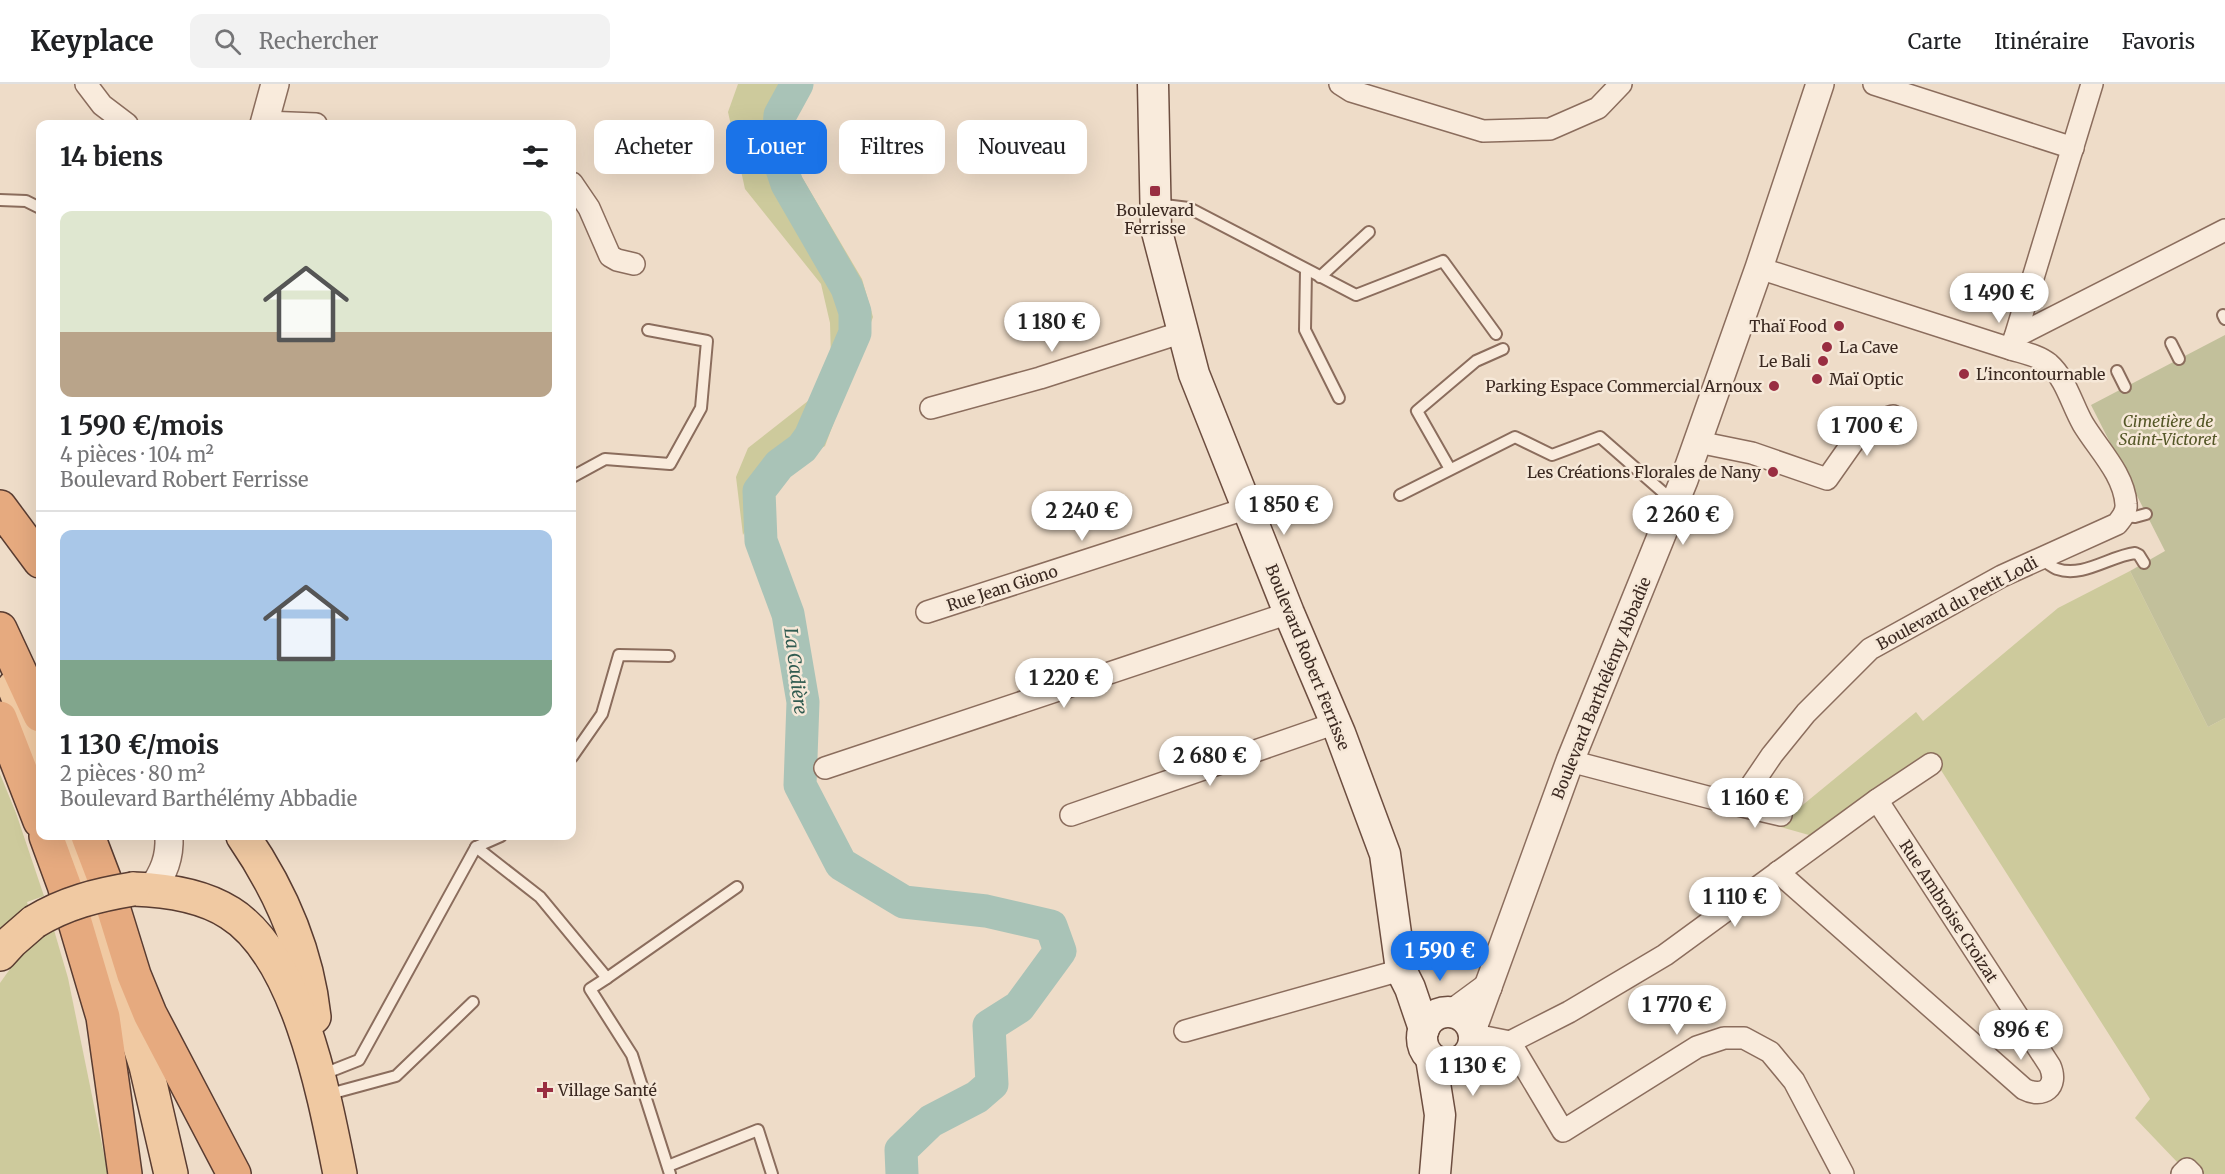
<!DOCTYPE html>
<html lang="fr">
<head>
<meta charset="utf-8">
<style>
  body { margin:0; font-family:Merriweather,serif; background:#f2f2f2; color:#202124; height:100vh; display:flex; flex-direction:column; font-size:22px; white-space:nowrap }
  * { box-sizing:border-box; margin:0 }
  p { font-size:20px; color:#757577 }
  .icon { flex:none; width:33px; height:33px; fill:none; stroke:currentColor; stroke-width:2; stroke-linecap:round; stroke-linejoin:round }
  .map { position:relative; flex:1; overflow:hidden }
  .side { position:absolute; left:36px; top:36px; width:540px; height:720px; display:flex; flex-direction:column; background:#fff; border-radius:12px; box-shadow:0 6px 24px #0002 }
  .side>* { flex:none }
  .banner { position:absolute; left:594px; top:36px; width:570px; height:54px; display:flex; gap:12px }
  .price { position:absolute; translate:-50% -51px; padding:0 14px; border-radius:21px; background:#fff; color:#222; font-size:20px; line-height:39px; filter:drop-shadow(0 2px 3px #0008) }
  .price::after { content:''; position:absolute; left:50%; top:36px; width:18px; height:14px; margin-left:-9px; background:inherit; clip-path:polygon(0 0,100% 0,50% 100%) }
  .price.current { background:#1a73e8; color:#fff }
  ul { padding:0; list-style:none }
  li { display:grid; align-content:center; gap:12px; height:318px; padding:0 24px }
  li+li { border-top:2px solid #e0e0e0 }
  li span { display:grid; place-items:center; height:186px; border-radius:12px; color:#555 }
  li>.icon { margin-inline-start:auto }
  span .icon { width:108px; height:108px; fill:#fffc; stroke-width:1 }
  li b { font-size:26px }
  h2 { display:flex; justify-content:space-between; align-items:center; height:72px; padding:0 24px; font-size:26px }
  .chip { padding:0 21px; border-radius:12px; background:#fff; box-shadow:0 6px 24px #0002; font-size:21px; line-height:54px }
  .chip.current { background:#1a73e8; color:#fff }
  header { display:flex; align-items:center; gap:36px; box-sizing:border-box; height:84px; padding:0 30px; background:#fff; border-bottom:2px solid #e0e0e0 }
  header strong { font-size:28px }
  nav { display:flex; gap:33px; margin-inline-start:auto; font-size:21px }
  .search { width:420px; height:54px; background:#f2f2f2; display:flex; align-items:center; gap:15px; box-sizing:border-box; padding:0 21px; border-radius:12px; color:#757577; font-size:22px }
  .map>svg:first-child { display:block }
</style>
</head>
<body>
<header>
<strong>Keyplace</strong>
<div class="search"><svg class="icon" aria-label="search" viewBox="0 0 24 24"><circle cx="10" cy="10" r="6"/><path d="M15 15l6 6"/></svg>Rechercher</div>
<nav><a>Carte</a><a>Itinéraire</a><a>Favoris</a></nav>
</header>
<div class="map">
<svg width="2225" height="1090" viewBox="0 0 2225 1090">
  <rect width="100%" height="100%" fill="#eedcc8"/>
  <g fill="#cdca9c">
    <path d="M 738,0 L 812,0 L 783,61 L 862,195 L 873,233 L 825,362 L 772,396 L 743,451 L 736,393 L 748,364 L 813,313 L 831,275 L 830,239 L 821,200 L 745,105 L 728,28 Z"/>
    <path d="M 2130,487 L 2208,643 L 2225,634 L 2225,1090 L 2203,1090 L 2185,1073 L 2178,1079 L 2135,1034 L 2150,1015 L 1932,672 L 1816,753 L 1777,742 L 1916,628 L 1923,637 L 2058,524 Z"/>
    <path d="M 0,690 L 16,729 L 44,812 L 27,818 L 30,827 L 0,850 Z"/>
    <path d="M 54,846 L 68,894 L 108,1090 L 0,1090 L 0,899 L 25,864 Z"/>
  </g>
  <path fill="#c2c09b" d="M 2225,251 L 2225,634 L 2208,643 L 2130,487 L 2165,467 L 2091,321 Z"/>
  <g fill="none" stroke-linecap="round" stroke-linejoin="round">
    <path stroke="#a9c3b7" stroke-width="33" d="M 797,0 L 780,31 L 777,70 L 787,100 L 847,204 L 855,228 L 855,249 L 810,353 L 802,364 L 779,381 L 759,407 L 761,457 L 788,530 L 803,618 L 800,701 L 841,780 L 904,818 L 986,827 L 1051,842 L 1060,867 L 1019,923 L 989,942 L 992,1000 L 977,1013 L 931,1037 L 901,1066 L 902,1090"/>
    <g stroke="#8b6d5d" stroke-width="14">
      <g id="service">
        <path d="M 0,116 L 26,117 L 40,124"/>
        <path d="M 1156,120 L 1189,124 L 1356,211 L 1443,177 L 1496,250"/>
        <path d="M 1306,186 L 1305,246 L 1339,314"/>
        <path d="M 1320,193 L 1369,148"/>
        <path d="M 2223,231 L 2225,235"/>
        <path d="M 2171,259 L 2179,275"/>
        <path d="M 2117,287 L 2125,303"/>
        <path d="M 1450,385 L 1417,327 L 1476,277 L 1503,265"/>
        <path d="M 572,393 L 605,375 L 670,380 L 701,324 L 707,257 L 648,246"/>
        <path d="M 1400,411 L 1515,353 L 1552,371 L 1600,353 L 1673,417"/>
        <path d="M 2124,432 L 2135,433 L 2146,430"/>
        <path d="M 2041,475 C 2046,478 2052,483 2057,485 C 2083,494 2110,472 2135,469 L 2139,471 L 2144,479"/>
        <path d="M 572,673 L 602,630 L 619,571 L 669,572"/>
        <path d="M 476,763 L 540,813 L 607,894 L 737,803"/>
        <path d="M 607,894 L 590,905 L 632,971 L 670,1090"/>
        <path d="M 321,991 L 359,976 L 476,763 L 501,752"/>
        <path d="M 326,1011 L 396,992 L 473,918"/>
        <path d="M 668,1082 L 758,1046 L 772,1090"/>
      </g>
    </g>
    <g stroke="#8b6d5d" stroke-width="24">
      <g id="minor">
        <path d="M 86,0 L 102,21 L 127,40"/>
        <path d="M 1340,0 L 1351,7 L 1483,47 L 1550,45 L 1598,24 L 1621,0"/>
        <path d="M 1874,0 L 2073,64"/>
        <path d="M 264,38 L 316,40"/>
        <path d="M 572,99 L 589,124 L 610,172 L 617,176 L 634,180"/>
        <path d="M 1759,184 L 2011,265 L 2015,253 L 2225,146"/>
        <path d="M 2015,253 L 2092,0"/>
        <path d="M 931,324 L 1040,294 L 1183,248"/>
        <path d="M 1698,358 L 1752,369 L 1827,395 L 1865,341 L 1893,332"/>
        <path d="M 927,528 L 1248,424"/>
        <path d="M 1570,677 L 1738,721 L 1772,671 L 1806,629 L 1870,565 L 2002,492 L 2117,440 C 2122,434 2127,428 2126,420 C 2124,390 2098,365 2083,340 C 2072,321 2066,295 2049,280 C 2038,271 2024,269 2011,265"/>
        <path d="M 825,684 L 1289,529"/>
        <path d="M 1738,721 L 1781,731"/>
        <path d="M 1071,731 L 1336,639"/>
        <path d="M 1778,788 L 2024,1005 C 2043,1015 2059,1003 2050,982 L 1877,716"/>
        <path d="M 1185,947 L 1401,886"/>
        <path d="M 1475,951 L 1510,958 L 1563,1047 L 1697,963 L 1724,954 L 1744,954 L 1770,968 L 1794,997 L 1843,1090"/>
        <path d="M 1510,958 L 1569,928 L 1665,871 L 1877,716 L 1931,680"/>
        <path d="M 2182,1090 L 2187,1085 L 2192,1090"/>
      </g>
    </g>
    <g stroke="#8b6d5d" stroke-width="30">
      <g id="tertiary">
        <path d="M 264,40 L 275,0"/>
        <path d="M 151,806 C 164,789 170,773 169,752"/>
        <path d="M 1454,928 L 1488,903"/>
        <path d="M 1473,944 L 1570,677 L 1684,396 L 1759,184 L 1820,0"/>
      </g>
    </g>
    <g stroke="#6d4e40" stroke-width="33">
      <g id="secondary">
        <path d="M 1153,0 L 1156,144 L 1194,290 L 1289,529 L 1340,649 L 1385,770 L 1401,886 L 1410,904 L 1424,945"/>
        <circle cx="1448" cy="954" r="26"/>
        <path d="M 1431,974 L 1440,1031 L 1435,1090"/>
      </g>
    </g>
    <g stroke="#593c31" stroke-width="36">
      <g id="primary">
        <path d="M 14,603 L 40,668"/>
        <path d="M 73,752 L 146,982 L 171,1090"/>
        <path d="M 243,752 C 280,806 307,867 314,933"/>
        <path d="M 133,805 C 166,806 202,811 230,829 C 299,872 325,1015 340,1090"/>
        <path d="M 0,870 L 11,858 L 34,838"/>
      </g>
    </g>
    <g stroke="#593c31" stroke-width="36">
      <g id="trunk">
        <path d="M 0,423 L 40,477"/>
        <path d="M 0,545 L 40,631"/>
        <path d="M 0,634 L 40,737"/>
        <path d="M 46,752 L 64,801 L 103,933 L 125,1090"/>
        <path d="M 88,752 L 104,794 L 134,891 L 150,930 L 234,1090"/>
      </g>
    </g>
    <use href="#service" stroke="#f9ebdc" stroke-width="10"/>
    <use href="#minor" stroke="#f9ebdc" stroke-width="21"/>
    <use href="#tertiary" stroke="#f9ebdc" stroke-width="27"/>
    <use href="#secondary" stroke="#f9ebdc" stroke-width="30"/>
    <use href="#primary" stroke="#f0c9a2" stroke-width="33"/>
    <use href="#trunk" stroke="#e6aa7f" stroke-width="33"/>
    <g stroke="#593c31" stroke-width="36" stroke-linecap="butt">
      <path id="primary-bridge" d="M 34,838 C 65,819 97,811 133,805"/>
    </g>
    <use href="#primary-bridge" stroke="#f0c9a2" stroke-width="33"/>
  </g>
  <g fill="#992e42" stroke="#f6e8d8" stroke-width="2">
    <rect x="1149" y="101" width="12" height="12" rx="3"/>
    <circle cx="1839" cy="242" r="6"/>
    <circle cx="1827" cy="263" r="6"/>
    <circle cx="1823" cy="277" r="6"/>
    <circle cx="1964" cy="290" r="6"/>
    <circle cx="1817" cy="295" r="6"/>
    <circle cx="1774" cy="302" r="6"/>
    <circle cx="1773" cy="388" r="6"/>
    <path d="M542 997h6v6h6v6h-6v6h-6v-6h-6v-6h6z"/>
  </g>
  <g text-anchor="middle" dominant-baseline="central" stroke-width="5" stroke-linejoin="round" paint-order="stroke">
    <g font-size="16" fill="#3b2921" stroke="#f6e8d8" text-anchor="end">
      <text x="1155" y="126" text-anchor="middle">Boulevard<tspan x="1155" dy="18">Ferrisse</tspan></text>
      <text x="1827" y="242">Thaï Food</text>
      <text x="1839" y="263" text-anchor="start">La Cave</text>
      <text x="1811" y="277">Le Bali</text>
      <text x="1976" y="290" text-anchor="start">L'incontournable</text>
      <text x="1829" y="295" text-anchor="start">Maï Optic</text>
      <text x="1762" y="302">Parking Espace Commercial Arnoux</text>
      <text x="1761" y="388">Les Créations Florales de Nany</text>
      <text x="558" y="1006" text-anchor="start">Village Santé</text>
    </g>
    <g font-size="16" font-style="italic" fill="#545727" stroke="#f6e8d8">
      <text x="2168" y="337">Cimetière de<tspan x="2168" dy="18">Saint-Victoret</tspan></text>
    </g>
    <g font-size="16" fill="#3b2921" stroke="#f6e8d8">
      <text transform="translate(1002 504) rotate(-18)">Rue Jean Giono</text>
      <text transform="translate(1957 519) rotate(-28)">Boulevard du Petit Lodi</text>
      <text transform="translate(1308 573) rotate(68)">Boulevard Robert Ferrisse</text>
      <text transform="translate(1601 604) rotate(-68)">Boulevard Barthélémy Abbadie</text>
      <text transform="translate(1949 827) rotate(57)">Rue Ambroise Croizat</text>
    </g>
    <g font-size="18" font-style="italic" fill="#305b50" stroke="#f6e8d8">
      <text transform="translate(796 587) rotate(83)">La Cadière</text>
    </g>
  </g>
</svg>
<b class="price" style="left:1999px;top:240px">1 490 €</b>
<b class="price" style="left:1052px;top:269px">1 180 €</b>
<b class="price" style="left:1867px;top:373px">1 700 €</b>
<b class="price" style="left:1284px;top:452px">1 850 €</b>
<b class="price" style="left:1082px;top:458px">2 240 €</b>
<b class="price" style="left:1683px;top:462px">2 260 €</b>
<b class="price" style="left:1064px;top:625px">1 220 €</b>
<b class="price" style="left:1210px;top:703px">2 680 €</b>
<b class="price" style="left:1755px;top:745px">1 160 €</b>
<b class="price" style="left:1735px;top:844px">1 110 €</b>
<b class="price current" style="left:1440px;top:898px">1 590 €</b>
<b class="price" style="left:1677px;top:952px">1 770 €</b>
<b class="price" style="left:2021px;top:977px">896 €</b>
<b class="price" style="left:1473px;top:1013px">1 130 €</b>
<div class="banner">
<a class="chip">Acheter</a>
<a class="chip current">Louer</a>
<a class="chip">Filtres</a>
<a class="chip">Nouveau</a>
</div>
<section class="side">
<h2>14 biens<svg class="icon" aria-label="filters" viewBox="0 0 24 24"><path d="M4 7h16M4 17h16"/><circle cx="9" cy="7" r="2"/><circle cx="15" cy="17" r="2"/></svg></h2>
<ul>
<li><span style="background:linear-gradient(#dfe7d0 65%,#b9a48a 0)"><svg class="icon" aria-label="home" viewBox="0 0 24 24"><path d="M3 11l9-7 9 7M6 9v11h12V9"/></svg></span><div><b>1 590 €/mois</b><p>4 pièces · 104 m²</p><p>Boulevard Robert Ferrisse</p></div></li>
<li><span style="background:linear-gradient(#a9c7e8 70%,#7fa58c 0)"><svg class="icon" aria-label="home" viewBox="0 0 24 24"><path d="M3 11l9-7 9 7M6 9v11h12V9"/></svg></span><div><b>1 130 €/mois</b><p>2 pièces · 80 m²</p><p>Boulevard Barthélémy Abbadie</p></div></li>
</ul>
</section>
</div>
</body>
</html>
